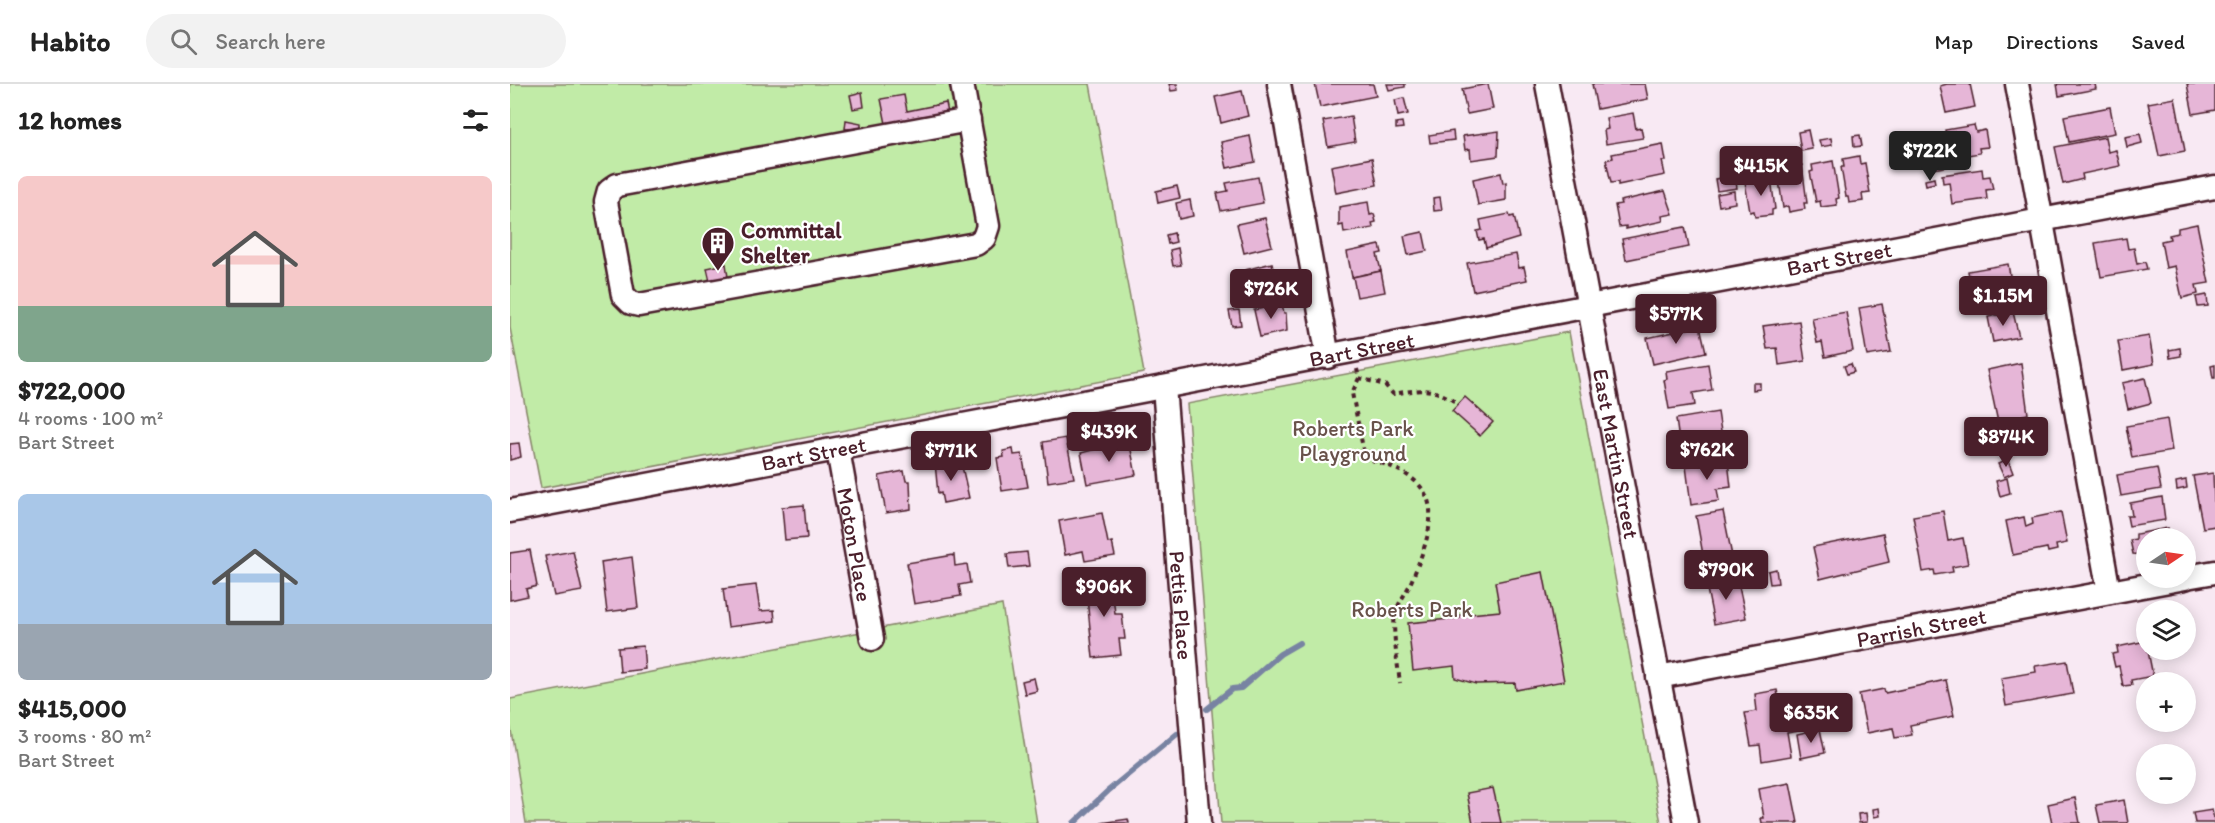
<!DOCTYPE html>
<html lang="en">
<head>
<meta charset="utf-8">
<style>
  body { margin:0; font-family:Itim,sans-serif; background:#f2f2f2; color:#222; height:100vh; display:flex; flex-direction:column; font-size:22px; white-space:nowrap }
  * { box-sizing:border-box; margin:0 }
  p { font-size:20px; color:#767676 }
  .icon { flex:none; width:33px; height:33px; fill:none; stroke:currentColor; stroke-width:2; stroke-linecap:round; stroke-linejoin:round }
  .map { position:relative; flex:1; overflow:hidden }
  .details { display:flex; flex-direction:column; background:#fff; width:510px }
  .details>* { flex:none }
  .needle { width:39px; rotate:77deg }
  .buttons { position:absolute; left:1626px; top:444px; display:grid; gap:12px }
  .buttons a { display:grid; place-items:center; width:60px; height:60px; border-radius:50%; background:#fff; box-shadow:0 3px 15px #0003; font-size:30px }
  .price { position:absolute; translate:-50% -51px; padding:0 14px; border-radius:6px; background:#4a1f2b; color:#fff; font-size:20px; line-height:39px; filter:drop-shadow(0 2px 3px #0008) }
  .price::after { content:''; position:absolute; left:50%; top:36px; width:18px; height:14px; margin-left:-9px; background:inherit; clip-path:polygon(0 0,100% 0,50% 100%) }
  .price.on { background:#222; color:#fff }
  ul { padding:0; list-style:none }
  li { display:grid; align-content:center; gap:12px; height:318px; padding:0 18px }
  li span { display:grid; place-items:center; height:186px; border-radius:9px; color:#555 }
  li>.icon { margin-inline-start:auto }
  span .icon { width:108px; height:108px; fill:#fffc; stroke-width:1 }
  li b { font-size:26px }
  h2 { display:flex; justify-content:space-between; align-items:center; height:72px; padding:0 18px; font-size:26px }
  header { display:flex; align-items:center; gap:36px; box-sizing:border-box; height:84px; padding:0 30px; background:#fff; border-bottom:2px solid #e0e0e0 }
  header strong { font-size:28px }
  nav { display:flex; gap:33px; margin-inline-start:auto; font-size:21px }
  .search { width:420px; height:54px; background:#f2f2f2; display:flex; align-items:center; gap:15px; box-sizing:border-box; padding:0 21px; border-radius:33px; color:#767676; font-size:22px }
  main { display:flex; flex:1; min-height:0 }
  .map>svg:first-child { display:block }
</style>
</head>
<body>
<header>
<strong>Habito</strong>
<div class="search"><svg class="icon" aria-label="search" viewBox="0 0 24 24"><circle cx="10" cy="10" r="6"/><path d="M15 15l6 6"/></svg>Search here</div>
<nav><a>Map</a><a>Directions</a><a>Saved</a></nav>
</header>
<main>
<section class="details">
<h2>12 homes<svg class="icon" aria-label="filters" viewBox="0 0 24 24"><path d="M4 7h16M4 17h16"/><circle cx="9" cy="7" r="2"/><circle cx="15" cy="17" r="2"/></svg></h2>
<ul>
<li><span style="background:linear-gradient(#f6c9c9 70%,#7fa58c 0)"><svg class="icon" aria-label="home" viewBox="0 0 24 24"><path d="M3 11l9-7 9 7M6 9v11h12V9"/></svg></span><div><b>$722,000</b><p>4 rooms · 100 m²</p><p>Bart Street</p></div></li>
<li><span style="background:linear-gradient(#a9c7e8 70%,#9aa5b1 0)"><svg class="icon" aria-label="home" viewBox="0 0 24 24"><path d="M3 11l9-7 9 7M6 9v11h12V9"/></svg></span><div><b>$415,000</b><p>3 rooms · 80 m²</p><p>Bart Street</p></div></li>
</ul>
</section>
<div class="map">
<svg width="1705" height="739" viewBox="0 0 1705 739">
  <rect width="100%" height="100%" fill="#f8e9f3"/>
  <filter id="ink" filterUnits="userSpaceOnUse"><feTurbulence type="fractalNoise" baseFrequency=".0167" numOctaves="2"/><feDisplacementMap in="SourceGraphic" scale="12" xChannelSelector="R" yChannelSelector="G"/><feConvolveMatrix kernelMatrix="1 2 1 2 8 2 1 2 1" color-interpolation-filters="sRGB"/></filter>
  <g filter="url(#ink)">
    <g fill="#c1eba7" stroke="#868569" stroke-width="1.5">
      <path d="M 0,0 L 580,0 L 634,289 L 31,404 L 0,244 Z"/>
      <path d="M 1059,248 L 1151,739 L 711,739 L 677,320 Z"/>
      <path d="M 492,521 L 527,739 L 16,739 L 0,640 L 0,615 Z"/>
    </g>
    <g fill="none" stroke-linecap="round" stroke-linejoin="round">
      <g stroke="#7883a2" stroke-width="6">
        <path d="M 697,625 L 722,605 L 731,604 L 770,570 L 789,559"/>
        <path d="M 564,739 L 598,707 L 667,650"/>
      </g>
    </g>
    <g fill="#e6b6d7" stroke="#4a1f2b" stroke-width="1.5">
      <path d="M 659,0 L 667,0 L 668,6 L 661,7 Z"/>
      <path d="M 805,0 L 863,0 L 866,12 L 810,23 Z"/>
      <path d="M 877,0 L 895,0 L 895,3 L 879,6 Z"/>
      <path d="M 978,0 L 983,25 L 957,30 L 952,5 Z"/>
      <path d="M 1082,0 L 1135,0 L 1138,15 L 1087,25 Z"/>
      <path d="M 1437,0 L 1460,0 L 1465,23 L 1436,29 L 1430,2 Z"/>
      <path d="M 1547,0 L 1585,0 L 1586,5 L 1549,12 Z"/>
      <path d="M 1677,0 L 1705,0 L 1705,26 L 1683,30 Z"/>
      <path d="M 732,7 L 738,32 L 711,39 L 705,13 Z"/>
      <path d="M 352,8 L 354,23 L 343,25 L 340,11 Z"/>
      <path d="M 394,11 L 397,27 L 436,19 L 439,34 L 376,40 L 371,15 Z"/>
      <path d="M 894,14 L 898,30 L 888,32 L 885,16 Z"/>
      <path d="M 1665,14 L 1675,67 L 1649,72 L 1638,19 Z"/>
      <path d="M 1600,23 L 1605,49 L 1559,58 L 1554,32 Z"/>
      <path d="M 1123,29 L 1126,45 L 1131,44 L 1133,54 L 1096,60 L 1094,46 L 1098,45 L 1096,34 Z"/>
      <path d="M 841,32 L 845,58 L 818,63 L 813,37 Z"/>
      <path d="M 336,36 L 351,39 L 351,44 L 335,45 Z"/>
      <path d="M 892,38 L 893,44 L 886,45 L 886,39 Z"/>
      <path d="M 1464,41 L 1466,48 L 1475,46 L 1478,63 L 1469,64 L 1470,69 L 1440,74 L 1435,46 Z"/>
      <path d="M 1298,46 L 1302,65 L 1291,67 L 1288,48 Z"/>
      <path d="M 943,47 L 944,56 L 920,59 L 919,51 Z"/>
      <path d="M 989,47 L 988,72 L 961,76 L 960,65 L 955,66 L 953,52 Z"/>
      <path d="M 1630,50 L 1632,59 L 1617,63 L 1615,53 Z"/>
      <path d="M 1350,51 L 1352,62 L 1344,63 L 1343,52 Z"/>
      <path d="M 740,52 L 745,78 L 717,84 L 711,58 Z"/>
      <path d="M 1595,53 L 1598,68 L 1606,66 L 1610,82 L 1572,90 L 1573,95 L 1553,100 L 1545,63 Z"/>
      <path d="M 1321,54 L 1322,61 L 1311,63 L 1309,56 Z"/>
      <path d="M 1153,60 L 1156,77 L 1152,77 L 1155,91 L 1108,101 L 1108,98 L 1101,99 L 1096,76 L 1103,74 L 1102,70 Z"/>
      <path d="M 1225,69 L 1228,84 L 1215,86 L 1212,72 Z"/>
      <path d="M 1282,72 L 1283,82 L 1292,81 L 1297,119 L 1294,119 L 1295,125 L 1279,128 L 1278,122 L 1273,124 L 1267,83 L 1271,83 L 1270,74 Z"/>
      <path d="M 1349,72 L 1350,80 L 1355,79 L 1360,109 L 1352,110 L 1353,117 L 1339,119 L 1338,113 L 1336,113 L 1331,83 L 1334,83 L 1333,75 Z"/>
      <path d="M 1439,73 L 1441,82 L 1423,85 L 1421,77 Z"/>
      <path d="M 862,74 L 867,101 L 826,109 L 821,82 Z"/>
      <path d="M 1323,77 L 1329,114 L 1326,115 L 1327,121 L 1311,123 L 1310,117 L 1306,118 L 1300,88 L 1303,87 L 1302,81 Z"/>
      <path d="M 1472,85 L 1473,93 L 1480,92 L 1483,105 L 1476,106 L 1477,115 L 1442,120 L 1439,98 L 1433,99 L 1432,91 Z"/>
      <path d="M 991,89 L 993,99 L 996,98 L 996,116 L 968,121 L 963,95 Z"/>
      <path d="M 1225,92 L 1227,104 L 1207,107 L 1205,95 Z"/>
      <path d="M 748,93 L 753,119 L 711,127 L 707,109 L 718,107 L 716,99 Z"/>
      <path d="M 1261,94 L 1265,125 L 1262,126 L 1262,131 L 1245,133 L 1244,127 L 1240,128 L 1235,98 Z"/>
      <path d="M 1424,94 L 1425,99 L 1416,101 L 1415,96 Z"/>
      <path d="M 667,102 L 670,114 L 648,119 L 646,107 Z"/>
      <path d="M 1155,107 L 1163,130 L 1152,132 L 1153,137 L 1116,145 L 1116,142 L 1109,143 L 1105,121 L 1111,120 L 1110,117 Z"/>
      <path d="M 1224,107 L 1225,119 L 1209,122 L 1207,110 Z"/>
      <path d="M 930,113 L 932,126 L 924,127 L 923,114 Z"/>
      <path d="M 680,116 L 683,132 L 669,135 L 666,119 Z"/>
      <path d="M 858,118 L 860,131 L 864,130 L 866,138 L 862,139 L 863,144 L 834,149 L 833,141 L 829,142 L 829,123 Z"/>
      <path d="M 999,130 L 1000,133 L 1004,132 L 1009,154 L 976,164 L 974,155 L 969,156 L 967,147 L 972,146 L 970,136 Z"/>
      <path d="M 755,134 L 762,162 L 734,169 L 727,140 Z"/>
      <path d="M 1687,140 L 1699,199 L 1686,201 L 1688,210 L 1672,214 L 1665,182 L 1656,184 L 1651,157 L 1660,155 L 1659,151 L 1668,149 L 1668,144 Z"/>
      <path d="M 1175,143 L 1179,163 L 1116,176 L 1112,155 Z"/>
      <path d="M 913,148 L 917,167 L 898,171 L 894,152 Z"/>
      <path d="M 664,149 L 666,158 L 658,160 L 656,151 Z"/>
      <path d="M 1616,154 L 1618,165 L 1624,164 L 1627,180 L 1635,178 L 1637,185 L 1591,193 L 1585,159 Z"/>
      <path d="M 870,161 L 872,169 L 867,170 L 871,187 L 842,193 L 837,168 Z"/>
      <path d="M 668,164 L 671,181 L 663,182 L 660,166 Z"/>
      <path d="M 1006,170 L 1009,184 L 1014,183 L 1017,196 L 963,207 L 957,179 Z"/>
      <path d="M 762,179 L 768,204 L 741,210 L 735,186 Z"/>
      <path d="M 216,180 L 218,193 L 200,197 L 197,184 Z"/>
      <path d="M 1498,180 L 1503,209 L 1463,216 L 1458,187 Z"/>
      <path d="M 871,187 L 875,208 L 847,213 L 843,193 Z"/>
      <path d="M 1697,211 L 1698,222 L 1688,223 L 1686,213 Z"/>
      <path d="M 772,220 L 774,229 L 776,229 L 777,247 L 750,253 L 744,226 Z"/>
      <path d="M 1372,220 L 1381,268 L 1357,272 L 1349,224 Z"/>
      <path d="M 729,226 L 731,241 L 722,242 L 719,227 Z"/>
      <path d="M 1336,228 L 1343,267 L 1315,273 L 1312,258 L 1307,259 L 1302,234 Z"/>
      <path d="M 1503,228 L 1509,253 L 1483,258 L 1478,233 Z"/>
      <path d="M 1289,237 L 1295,277 L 1269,281 L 1267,264 L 1257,265 L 1253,242 Z"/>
      <path d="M 1190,242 L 1196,268 L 1143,280 L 1137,254 Z"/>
      <path d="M 1639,252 L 1644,280 L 1613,286 L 1608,257 Z"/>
      <path d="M 1670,264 L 1671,272 L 1660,274 L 1659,266 Z"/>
      <path d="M 1511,279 L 1518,330 L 1513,331 L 1516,342 L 1490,348 L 1477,286 Z"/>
      <path d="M 1198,280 L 1202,306 L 1183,309 L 1185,321 L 1159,325 L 1154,296 L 1157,295 L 1156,287 Z"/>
      <path d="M 1341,280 L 1344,288 L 1337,290 L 1334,282 Z"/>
      <path d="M 1705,281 L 1705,294 L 1703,294 L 1701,282 Z"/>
      <path d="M 1635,294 L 1641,319 L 1618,325 L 1612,299 Z"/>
      <path d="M 1243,299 L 1250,299 L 1250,305 L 1243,306 Z"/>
      <path d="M 955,313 L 983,338 L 970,352 L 942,327 Z"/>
      <path d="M 1208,328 L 1212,354 L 1192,357 L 1193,368 L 1171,371 L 1166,335 Z"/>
      <path d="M 1657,335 L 1662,367 L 1622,374 L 1616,342 Z"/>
      <path d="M 556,354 L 564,394 L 538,398 L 533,358 Z"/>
      <path d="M 619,356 L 626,391 L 577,400 L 571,369 Z"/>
      <path d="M 9,359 L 11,373 L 0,376 L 0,360 Z"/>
      <path d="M 503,365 L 504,371 L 512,370 L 518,403 L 492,407 L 487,374 L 494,373 L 493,367 Z"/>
      <path d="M 444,376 L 446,383 L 452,382 L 459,414 L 433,419 L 431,409 L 428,410 L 425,379 Z"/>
      <path d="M 1498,376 L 1503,389 L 1494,393 L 1488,380 Z"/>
      <path d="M 1218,377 L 1221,403 L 1207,405 L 1209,417 L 1181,421 L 1176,382 Z"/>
      <path d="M 1647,384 L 1651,405 L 1611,412 L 1607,391 Z"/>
      <path d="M 394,387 L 396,397 L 400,397 L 401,425 L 376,429 L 369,392 Z"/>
      <path d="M 1703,389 L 1705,442 L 1693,444 L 1683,392 Z"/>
      <path d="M 1497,394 L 1500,409 L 1490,412 L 1486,397 Z"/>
      <path d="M 1676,396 L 1677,404 L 1667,406 L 1666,398 Z"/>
      <path d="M 1652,413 L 1655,436 L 1619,442 L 1617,432 L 1622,432 L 1620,419 Z"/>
      <path d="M 294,421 L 297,454 L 275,456 L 272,423 Z"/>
      <path d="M 1213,427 L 1223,477 L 1195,482 L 1186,432 Z"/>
      <path d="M 1433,427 L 1438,457 L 1453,454 L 1458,480 L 1442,483 L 1443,488 L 1425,491 L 1424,486 L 1413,488 L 1403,432 Z"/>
      <path d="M 1551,428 L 1557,459 L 1546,461 L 1547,466 L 1538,468 L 1537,464 L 1503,471 L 1496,437 L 1514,433 L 1516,443 L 1523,440 L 1522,434 Z"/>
      <path d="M 592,429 L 598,459 L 602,458 L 605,472 L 575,477 L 573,467 L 555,471 L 549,437 Z"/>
      <path d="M 1658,444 L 1659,454 L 1636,454 L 1636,471 L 1623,470 L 1620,456 L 1626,455 L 1626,450 Z"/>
      <path d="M 1373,449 L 1379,478 L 1310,495 L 1303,463 Z"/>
      <path d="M 20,466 L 27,502 L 16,505 L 18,512 L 0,516 L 0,469 Z"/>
      <path d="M 63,467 L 72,507 L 44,512 L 35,472 Z"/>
      <path d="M 517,468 L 519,482 L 499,484 L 497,470 Z"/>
      <path d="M 444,471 L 445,482 L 457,480 L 460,499 L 449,501 L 451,512 L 404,520 L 397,479 Z"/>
      <path d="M 122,473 L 128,524 L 97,528 L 91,478 Z"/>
      <path d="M 1266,485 L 1268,499 L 1260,500 L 1258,487 Z"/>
      <path d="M 1033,488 L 1054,597 L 1006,606 L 1005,599 L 966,600 L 945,594 L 944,582 L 903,587 L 898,539 L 950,534 L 950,531 L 990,527 L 985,498 Z"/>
      <path d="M 601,491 L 605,530 L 612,530 L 615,555 L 609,555 L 611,571 L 583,574 L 575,494 Z"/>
      <path d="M 1227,494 L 1236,534 L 1204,540 L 1196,500 Z"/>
      <path d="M 246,501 L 250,527 L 264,526 L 265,537 L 218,543 L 213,505 Z"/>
      <path d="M 1636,557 L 1643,592 L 1621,596 L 1622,601 L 1613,602 L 1609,582 L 1605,583 L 1602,570 L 1608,569 L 1607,563 Z"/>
      <path d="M 133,562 L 135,585 L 110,588 L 108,564 Z"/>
      <path d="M 1557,577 L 1563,610 L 1496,622 L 1491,594 L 1526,588 L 1525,582 Z"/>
      <path d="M 524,594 L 527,607 L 515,610 L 512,597 Z"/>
      <path d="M 1436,596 L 1444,632 L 1400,641 L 1402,651 L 1385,654 L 1383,644 L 1357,649 L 1349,610 L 1374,605 L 1375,609 Z"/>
      <path d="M 1267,606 L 1270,623 L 1285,621 L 1290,646 L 1277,648 L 1281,672 L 1252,677 L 1250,661 L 1241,662 L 1235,629 L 1247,627 L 1245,610 Z"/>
      <path d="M 1310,645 L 1315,669 L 1291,674 L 1287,650 Z"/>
      <path d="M 1280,699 L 1288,739 L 1252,739 L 1251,734 L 1254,734 L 1249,705 Z"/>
      <path d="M 983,704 L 991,739 L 963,739 L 957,709 Z"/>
      <path d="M 1565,714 L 1570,739 L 1542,739 L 1538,720 Z"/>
      <path d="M 1614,716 L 1618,739 L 1590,739 L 1586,721 Z"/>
      <path d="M 1369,724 L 1370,732 L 1364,733 L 1363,725 Z"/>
      <path d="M 1702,726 L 1705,739 L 1685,739 L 1683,729 Z"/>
      <path d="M 1356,729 L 1357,738 L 1349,739 L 1348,730 Z"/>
      <path d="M 618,735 L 619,739 L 591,739 Z"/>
    </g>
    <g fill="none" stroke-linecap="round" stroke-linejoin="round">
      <g stroke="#4a1f2b" stroke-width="27">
        <g id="minor">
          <path d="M 452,0 L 478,142 L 474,154 L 466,160 L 129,221 L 121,219 L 113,211 L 96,118 L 99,107 L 107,101 L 459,36"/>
          <path d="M 769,0 L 818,273"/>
          <path id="s1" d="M 1037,0 L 1176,739"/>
          <path d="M 1507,0 L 1599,508"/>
          <path id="s2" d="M 654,303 L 689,739"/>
          <path id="s3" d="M 328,366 L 362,555"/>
          <path id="s4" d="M 0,427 L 1705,103"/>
          <path d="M 1676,493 L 1705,488"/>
          <path id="s5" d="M 1148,593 L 1675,494"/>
        </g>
      </g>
      <g stroke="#4a1f2b" stroke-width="4" stroke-dasharray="4.5 4.5" stroke-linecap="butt">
        <path d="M 847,285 L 849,294 L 875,301 L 883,310 C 914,305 921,302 949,320"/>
        <path d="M 849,294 L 842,309 L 855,374 C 936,396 929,431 901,498 C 897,508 887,520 885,531 C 882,546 888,582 890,599"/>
      </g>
      <use href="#minor" stroke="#fff" stroke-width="22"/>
    </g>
  </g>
  <defs>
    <g id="building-pin" transform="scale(1.725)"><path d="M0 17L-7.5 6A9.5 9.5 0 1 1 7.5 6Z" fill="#4a1f2b" stroke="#fff"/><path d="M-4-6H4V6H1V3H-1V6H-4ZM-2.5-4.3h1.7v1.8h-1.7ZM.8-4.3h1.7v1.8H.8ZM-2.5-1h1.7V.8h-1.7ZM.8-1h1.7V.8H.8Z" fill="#fff"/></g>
  </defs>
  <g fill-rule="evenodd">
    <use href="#building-pin" x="208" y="159"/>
  </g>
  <g text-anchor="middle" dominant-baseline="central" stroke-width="4.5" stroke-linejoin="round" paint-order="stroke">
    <g font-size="22" font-weight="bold" fill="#4a1f2b" stroke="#fff" text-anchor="start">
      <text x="231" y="146">Committal<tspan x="231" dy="25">Shelter</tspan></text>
    </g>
    <g font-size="22" fill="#4a1f2b" stroke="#fff">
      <text stroke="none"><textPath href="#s4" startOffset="1353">Bart Street</textPath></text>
      <text stroke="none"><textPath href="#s4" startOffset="867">Bart Street</textPath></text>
      <text stroke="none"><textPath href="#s1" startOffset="376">East Martin Street</textPath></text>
      <text stroke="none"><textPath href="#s4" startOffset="309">Bart Street</textPath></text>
      <text stroke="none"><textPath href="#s3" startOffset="96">Moton Place</textPath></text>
      <text stroke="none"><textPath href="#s2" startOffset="219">Pettis Place</textPath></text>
      <text stroke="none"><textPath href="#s5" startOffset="268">Parrish Street</textPath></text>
    </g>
    <g font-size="22" fill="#68524a" stroke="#fff">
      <text x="843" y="344">Roberts Park<tspan x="843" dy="25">Playground</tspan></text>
      <text x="902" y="525">Roberts Park</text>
    </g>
  </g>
</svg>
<div class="buttons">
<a><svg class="needle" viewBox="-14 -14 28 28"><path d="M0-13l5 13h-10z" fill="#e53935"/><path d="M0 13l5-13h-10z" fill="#767676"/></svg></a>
<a><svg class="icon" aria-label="layers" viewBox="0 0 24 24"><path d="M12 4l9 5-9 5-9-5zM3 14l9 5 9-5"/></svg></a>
<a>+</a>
<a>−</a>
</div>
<b class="price on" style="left:1420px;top:98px">$722K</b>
<b class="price" style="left:1251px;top:113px">$415K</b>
<b class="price" style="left:761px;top:236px">$726K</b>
<b class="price" style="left:1493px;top:243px">$1.15M</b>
<b class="price" style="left:1166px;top:261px">$577K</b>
<b class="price" style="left:599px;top:379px">$439K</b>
<b class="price" style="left:1496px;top:384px">$874K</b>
<b class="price" style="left:1197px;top:397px">$762K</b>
<b class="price" style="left:441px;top:398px">$771K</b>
<b class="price" style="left:1216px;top:517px">$790K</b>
<b class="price" style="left:594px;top:534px">$906K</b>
<b class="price" style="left:1301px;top:660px">$635K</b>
</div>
</main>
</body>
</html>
